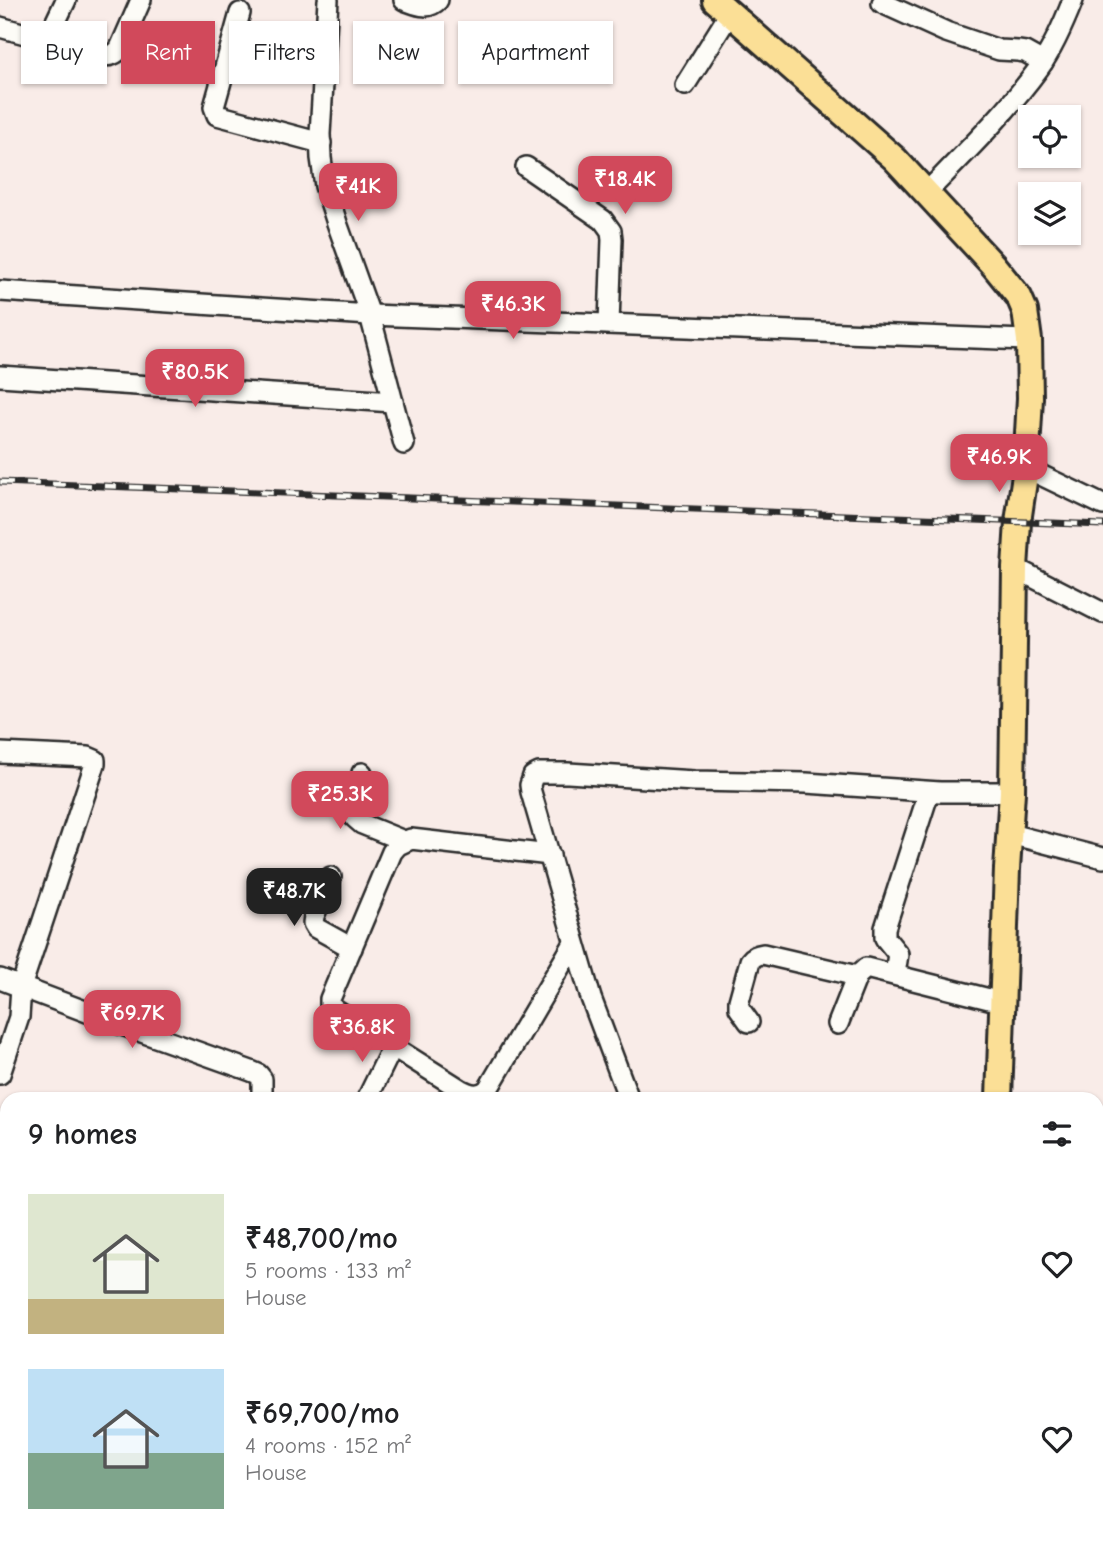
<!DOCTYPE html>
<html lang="en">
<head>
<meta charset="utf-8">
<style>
  body { margin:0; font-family:"Comic Neue",sans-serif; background:#f2f2f2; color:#202124; height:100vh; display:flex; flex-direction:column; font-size:26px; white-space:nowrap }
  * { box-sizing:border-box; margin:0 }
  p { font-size:23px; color:#757577 }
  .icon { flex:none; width:38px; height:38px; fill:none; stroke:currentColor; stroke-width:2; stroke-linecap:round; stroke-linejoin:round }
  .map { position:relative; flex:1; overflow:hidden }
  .panel { position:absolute; left:0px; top:1092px; width:1104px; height:450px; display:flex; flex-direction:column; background:#fff; border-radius:21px 21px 0 0; box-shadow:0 2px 5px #0004 }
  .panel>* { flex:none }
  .banner { position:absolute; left:21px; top:21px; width:700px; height:63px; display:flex; gap:14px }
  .fabs { position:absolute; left:1018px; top:105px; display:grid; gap:14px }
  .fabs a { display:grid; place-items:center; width:63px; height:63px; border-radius:0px; background:#fff; box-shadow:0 2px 5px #0004; font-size:35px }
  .price { position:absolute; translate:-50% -60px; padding:0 16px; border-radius:14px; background:#d1495b; color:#fff; font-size:23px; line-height:46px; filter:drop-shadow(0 2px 4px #0008) }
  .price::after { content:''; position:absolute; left:50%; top:42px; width:21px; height:16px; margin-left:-10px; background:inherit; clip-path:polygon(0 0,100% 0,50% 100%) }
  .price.selected { background:#222; color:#fff }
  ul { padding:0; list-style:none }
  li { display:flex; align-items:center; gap:21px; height:175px; padding:0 28px }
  li span { display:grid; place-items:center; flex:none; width:196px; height:140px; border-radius:0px; color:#555 }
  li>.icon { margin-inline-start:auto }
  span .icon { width:84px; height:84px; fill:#fffc; stroke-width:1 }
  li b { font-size:30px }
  h2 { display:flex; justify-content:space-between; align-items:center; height:84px; padding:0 28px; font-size:30px }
  .pill { padding:0 24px; border-radius:0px; background:#fff; box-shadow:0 2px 5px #0004; font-size:24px; line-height:63px }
  .pill.selected { background:#d1495b; color:#fff }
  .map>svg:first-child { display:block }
</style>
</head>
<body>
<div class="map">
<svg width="1103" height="1541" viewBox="0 0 1103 1541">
  <rect width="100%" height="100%" fill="#f9ece8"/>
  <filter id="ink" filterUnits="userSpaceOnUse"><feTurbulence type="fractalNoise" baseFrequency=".0143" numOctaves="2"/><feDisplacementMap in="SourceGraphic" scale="14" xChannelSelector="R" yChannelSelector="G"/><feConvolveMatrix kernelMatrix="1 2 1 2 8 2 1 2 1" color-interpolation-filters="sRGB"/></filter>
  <g filter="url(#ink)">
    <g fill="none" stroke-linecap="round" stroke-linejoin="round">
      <g stroke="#2b2b2b" stroke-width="24">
        <g id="minor">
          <path d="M 328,0 L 320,134 L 321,158 L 325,186 L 337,223 L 370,315 L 404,444"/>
          <path d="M 404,0 C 416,4 428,11 438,0"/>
          <path d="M 882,3 L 946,32 L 999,50 L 1018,51 L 1025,52 L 1043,62"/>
          <path d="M 240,13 L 214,107 L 217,115 L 321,143"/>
          <path d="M 0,27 L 101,55 C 109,57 116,55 120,48 L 141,0"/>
          <path d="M 47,40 L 66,0"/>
          <path d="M 685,85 L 730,13"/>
          <path d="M 526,167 L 603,220 L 611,231 L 612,239 L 609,324"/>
          <path d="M 927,192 C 966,152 1006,113 1039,68 C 1054,47 1064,23 1073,0"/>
          <path d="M 0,291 L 370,315 L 1029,340"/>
          <path d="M 0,376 L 393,402"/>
          <path d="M 1026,468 L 1103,505"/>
          <path d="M 1015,568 L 1103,613"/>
          <path d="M 0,753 L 88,757 L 95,760 L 95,764 L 21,987 L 19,1017 L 0,1074"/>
          <path d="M 362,773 L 355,818 L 362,824 L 404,841"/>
          <path d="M 1010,834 L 1103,858"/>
          <path d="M 550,855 L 411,839 L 398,845 L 392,852 L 330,999 L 330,1005 L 335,1010 L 460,1089 C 471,1095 479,1097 488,1089 L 574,943"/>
          <path d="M 331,877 L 314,916 L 313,923 L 316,928 L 352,948"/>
          <path d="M 895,974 L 898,954 L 885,938 L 885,928 L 929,792"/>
          <path d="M 0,979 L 111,1021 L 251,1071 L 258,1074 L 262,1079 L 262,1099"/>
          <path d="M 749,1022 L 739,1008 L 739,1001 L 750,961 C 754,956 757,955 763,954 L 857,976"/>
          <path d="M 838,1024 L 857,976 L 866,968 L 1001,1002"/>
          <path d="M 367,1099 L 393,1046"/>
          <path d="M 629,1099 L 591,998 L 531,792 L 530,785 L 533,776 L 539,773 L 568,773 L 694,781 L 806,783 L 940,792 L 1012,792"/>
          <path d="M 1097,1155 L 1103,1158"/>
          <path d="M 0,1317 L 7,1321"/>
          <path d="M 0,1487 L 7,1489"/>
          <path d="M 129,1535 L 146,1541"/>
          <path d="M 459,1535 L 469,1541"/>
          <path d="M 791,1535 L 793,1541"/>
          <path d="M 19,1541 L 21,1535"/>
          <path d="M 516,1541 L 525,1535"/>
        </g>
      </g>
      <g stroke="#2b2b2b" stroke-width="30">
        <g id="major">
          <path d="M 715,0 L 895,159 L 994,266 L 1019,297 L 1025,311 L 1029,340 L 1030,398 L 1026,468 L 1018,522 L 1015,568 L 1012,792 L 1007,869 L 999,1099"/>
          <path d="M 981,1541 L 981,1535"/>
        </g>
      </g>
      <use href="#minor" stroke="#fdfcf7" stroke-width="19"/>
      <use href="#major" stroke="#fbdf96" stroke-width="24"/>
      <g stroke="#2b2b2b" stroke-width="7">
        <path id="rail" d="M 0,482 L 1103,525"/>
      </g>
      <use href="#rail" stroke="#fdfcf7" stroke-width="4.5" stroke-dasharray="13" stroke-linecap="butt"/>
    </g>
  </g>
</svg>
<div class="fabs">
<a><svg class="icon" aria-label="locate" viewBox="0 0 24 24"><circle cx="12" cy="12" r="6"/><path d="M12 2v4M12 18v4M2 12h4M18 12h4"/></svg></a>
<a><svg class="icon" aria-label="layers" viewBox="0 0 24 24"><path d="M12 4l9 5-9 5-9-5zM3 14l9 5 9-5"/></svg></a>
</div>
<b class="price" style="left:625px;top:216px">₹18.4K</b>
<b class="price" style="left:358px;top:223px">₹41K</b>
<b class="price" style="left:513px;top:341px">₹46.3K</b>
<b class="price" style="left:195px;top:409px">₹80.5K</b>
<b class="price" style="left:999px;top:494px">₹46.9K</b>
<b class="price" style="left:340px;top:831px">₹25.3K</b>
<b class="price selected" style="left:294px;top:928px">₹48.7K</b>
<b class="price" style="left:132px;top:1050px">₹69.7K</b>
<b class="price" style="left:362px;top:1064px">₹36.8K</b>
<div class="banner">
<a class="pill">Buy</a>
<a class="pill selected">Rent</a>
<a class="pill">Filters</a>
<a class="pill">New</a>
<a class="pill">Apartment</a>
</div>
<section class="panel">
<h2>9 homes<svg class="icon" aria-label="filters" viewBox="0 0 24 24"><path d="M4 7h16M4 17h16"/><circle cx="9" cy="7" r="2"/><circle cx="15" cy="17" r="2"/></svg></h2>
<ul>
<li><span style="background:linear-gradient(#dfe7d0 75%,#c2b280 0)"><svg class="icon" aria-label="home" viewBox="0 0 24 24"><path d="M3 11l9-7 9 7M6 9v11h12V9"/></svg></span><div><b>₹48,700/mo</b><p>5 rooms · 133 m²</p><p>House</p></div><svg class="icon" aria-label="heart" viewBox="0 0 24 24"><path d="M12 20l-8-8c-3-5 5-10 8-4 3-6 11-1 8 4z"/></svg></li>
<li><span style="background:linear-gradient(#bfe0f5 60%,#7fa58c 0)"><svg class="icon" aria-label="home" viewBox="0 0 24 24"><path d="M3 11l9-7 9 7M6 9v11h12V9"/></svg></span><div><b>₹69,700/mo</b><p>4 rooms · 152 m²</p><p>House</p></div><svg class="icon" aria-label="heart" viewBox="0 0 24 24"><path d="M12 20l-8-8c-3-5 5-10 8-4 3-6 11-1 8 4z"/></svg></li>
</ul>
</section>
</div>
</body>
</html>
